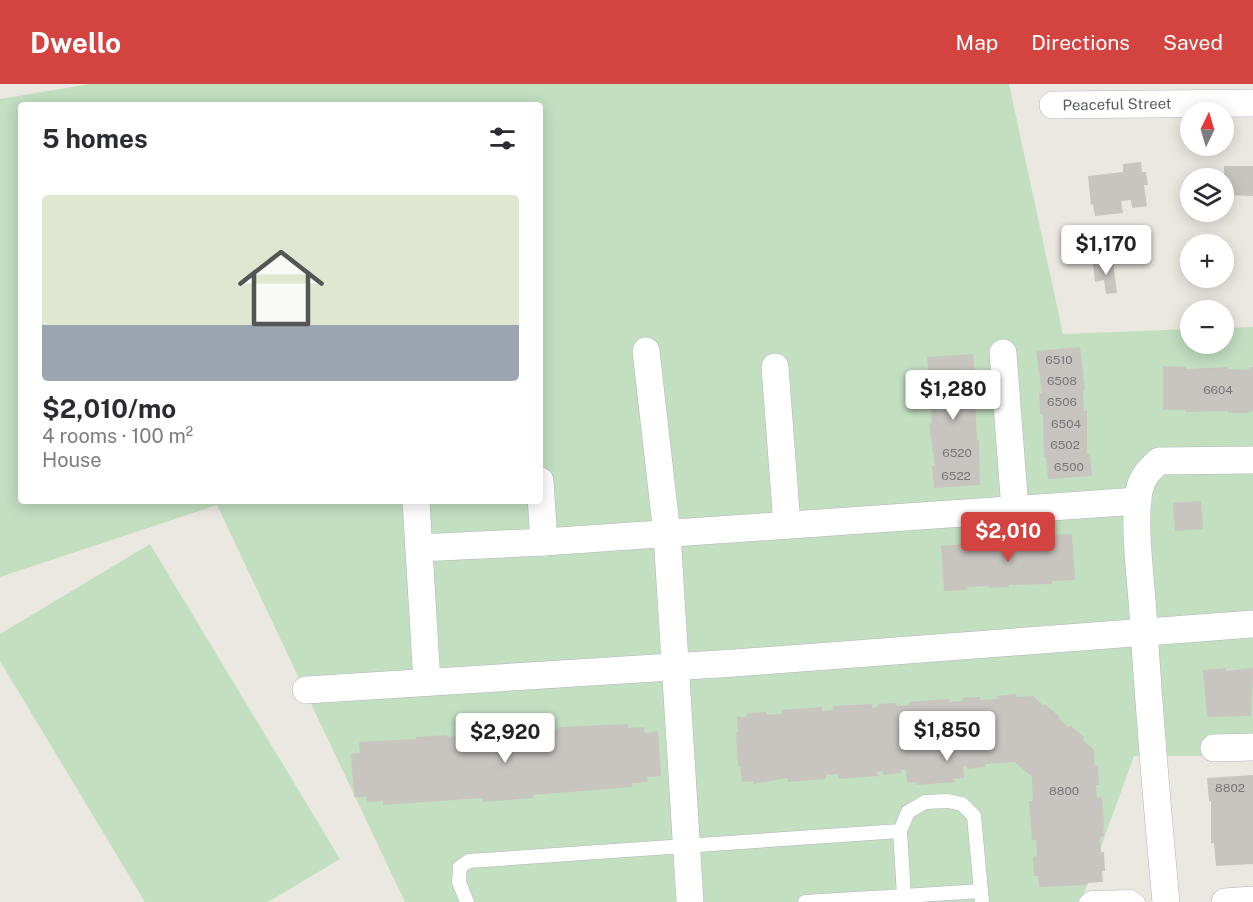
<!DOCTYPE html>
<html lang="en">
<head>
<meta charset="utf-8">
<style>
  body { margin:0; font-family:"Public Sans",sans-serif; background:#f2f2f3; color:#2b2b33; height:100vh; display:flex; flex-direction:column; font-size:22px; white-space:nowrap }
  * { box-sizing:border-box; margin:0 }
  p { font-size:20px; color:#7c7c81 }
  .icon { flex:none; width:33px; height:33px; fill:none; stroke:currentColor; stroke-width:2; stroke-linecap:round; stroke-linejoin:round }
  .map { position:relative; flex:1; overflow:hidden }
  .side { position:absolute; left:18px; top:18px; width:525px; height:402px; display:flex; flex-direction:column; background:#fff; border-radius:6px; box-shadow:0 3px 15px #0003 }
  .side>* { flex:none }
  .needle { width:39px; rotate:5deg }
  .buttons { position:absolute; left:1180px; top:18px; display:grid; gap:12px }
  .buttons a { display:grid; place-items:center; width:54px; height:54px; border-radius:50%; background:#fff; box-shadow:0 3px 15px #0003; font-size:30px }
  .price { position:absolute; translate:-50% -51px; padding:0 14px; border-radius:6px; background:#fff; color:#222; font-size:20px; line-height:39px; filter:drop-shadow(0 2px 3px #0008) }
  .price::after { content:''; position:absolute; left:50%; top:36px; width:18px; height:14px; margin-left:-9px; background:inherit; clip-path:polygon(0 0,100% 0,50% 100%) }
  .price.on { background:#d3433f; color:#fff }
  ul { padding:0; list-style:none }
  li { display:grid; align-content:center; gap:12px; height:318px; padding:0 24px }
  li+li { border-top:2px solid #e1e1e2 }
  li span { display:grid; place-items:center; height:186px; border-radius:6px; color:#555 }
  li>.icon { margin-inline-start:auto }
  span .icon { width:108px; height:108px; fill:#fffc; stroke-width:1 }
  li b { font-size:26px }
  h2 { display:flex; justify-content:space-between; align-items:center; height:72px; padding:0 24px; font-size:26px }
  header { display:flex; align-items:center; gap:36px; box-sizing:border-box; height:84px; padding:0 30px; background:#d3433f; color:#fff }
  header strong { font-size:28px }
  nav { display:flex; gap:33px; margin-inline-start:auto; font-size:21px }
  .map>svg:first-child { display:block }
</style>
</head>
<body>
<header>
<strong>Dwello</strong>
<nav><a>Map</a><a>Directions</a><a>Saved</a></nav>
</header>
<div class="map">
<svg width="1253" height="818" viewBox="0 0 1253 818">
  <rect width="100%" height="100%" fill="#ebe8e1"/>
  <g fill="#c2dfc0" fill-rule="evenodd">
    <path d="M 90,0 L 1009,0 L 1063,250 L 1191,245 L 1191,260 L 1224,260 L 1224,244 L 1253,243 L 1253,672 L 1134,672 L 1081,818 L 405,818 L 217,421 L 0,493 L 0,15 ZM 21,21 L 540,21 L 540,417 L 21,417 Z"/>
    <path d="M 150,460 L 340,775 L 268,818 L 145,818 L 0,577 L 0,550 Z"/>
  </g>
  <g fill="#c8c5c0">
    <path d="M 1141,78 L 1142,88 L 1146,88 L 1148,101 L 1144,101 L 1147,122 L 1132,124 L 1131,116 L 1121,117 L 1123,129 L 1095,132 L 1093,120 L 1091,121 L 1088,92 L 1123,88 L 1123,80 Z"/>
    <path d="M 1224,82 L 1253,82 L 1253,112 L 1224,111 Z"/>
    <path d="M 1113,178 L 1117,209 L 1106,210 L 1104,196 L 1095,198 L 1093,180 Z"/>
    <path d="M 1080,263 L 1085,306 L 1083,306 L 1084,327 L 1087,327 L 1087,370 L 1090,370 L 1092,392 L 1048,395 L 1046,373 L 1044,373 L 1043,330 L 1040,330 L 1039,309 L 1042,309 L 1036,267 Z"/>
    <path d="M 973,270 L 975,293 L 972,294 L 974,314 L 975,314 L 977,356 L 979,356 L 980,401 L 934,404 L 932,382 L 935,382 L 929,339 L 932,339 L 931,317 L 928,317 L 926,297 L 929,296 L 927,273 Z"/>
    <path d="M 1163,282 L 1186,283 L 1186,285 L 1228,283 L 1228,285 L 1250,286 L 1250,283 L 1253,283 L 1253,327 L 1250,327 L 1249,329 L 1228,329 L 1228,327 L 1185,328 L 1185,326 L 1163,326 Z"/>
    <path d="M 1201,417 L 1203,445 L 1175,447 L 1173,419 Z"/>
    <path d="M 1072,450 L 1075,496 L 1052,497 L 1052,500 L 1009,501 L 1009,503 L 989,504 L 989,502 L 967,503 L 968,506 L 944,507 L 941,462 L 965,460 L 964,457 L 986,456 L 986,458 L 1006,457 L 1006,455 L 1049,454 L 1049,451 Z"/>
    <path d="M 1226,584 L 1226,587 L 1253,584 L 1251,632 L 1207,633 L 1203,586 Z"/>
    <path d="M 1016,610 L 1016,613 L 1033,612 L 1044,622 L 1045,620 L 1060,633 L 1058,634 L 1069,644 L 1070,641 L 1084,653 L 1083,656 L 1094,666 L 1095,682 L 1098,681 L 1099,701 L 1096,701 L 1097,714 L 1102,713 L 1104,745 L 1103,745 L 1104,752 L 1100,753 L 1101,768 L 1104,768 L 1105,787 L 1102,787 L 1103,798 L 1087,799 L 1087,801 L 1039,803 L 1038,792 L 1034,792 L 1033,773 L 1037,772 L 1036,756 L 1032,756 L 1029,717 L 1033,717 L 1032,693 L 1015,678 L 985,680 L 985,683 L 967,685 L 967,682 L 963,682 L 964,694 L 954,695 L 955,698 L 917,701 L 916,698 L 907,699 L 906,686 L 901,686 L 901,689 L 883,691 L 883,687 L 877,688 L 878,692 L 838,695 L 838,690 L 826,691 L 826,695 L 788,698 L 787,694 L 753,700 L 753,697 L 742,698 L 740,682 L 738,682 L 736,648 L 738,648 L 737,633 L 747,633 L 747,629 L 766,628 L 766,631 L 782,630 L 781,626 L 822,623 L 822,627 L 833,626 L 833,622 L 872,620 L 872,624 L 877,623 L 877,620 L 896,619 L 897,622 L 909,621 L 909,618 L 949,615 L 949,618 L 963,617 L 962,614 L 980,613 L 980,616 L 997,615 L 997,612 Z"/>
    <path d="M 628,640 L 628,644 L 644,643 L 645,649 L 658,647 L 661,692 L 647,693 L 648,698 L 632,699 L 632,703 L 533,711 L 533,714 L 483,718 L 483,714 L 383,721 L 383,717 L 367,718 L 366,713 L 354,713 L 351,670 L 360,669 L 359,658 L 416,655 L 416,653 L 447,651 L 447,653 L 478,651 L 477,646 L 528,643 L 528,647 L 559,645 L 559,643 Z"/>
    <path d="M 1253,691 L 1253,780 L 1216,782 L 1214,759 L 1211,759 L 1211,717 L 1209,717 L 1207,694 Z"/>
  </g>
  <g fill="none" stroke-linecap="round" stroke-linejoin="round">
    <g stroke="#b2b4b7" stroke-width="15">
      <g id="lane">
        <path d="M 467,818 L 459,798 L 460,783 L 469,777 L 900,747 L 908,728 L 925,718 L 948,717 L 962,720 L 974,732 L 981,807"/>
        <path d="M 805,818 L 904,812 L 900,747"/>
        <path d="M 904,818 L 904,812 L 981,807 L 982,818"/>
        <path d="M 1086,818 L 1091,814 L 1131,813 L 1138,818"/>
      </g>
    </g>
    <g stroke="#b2b4b7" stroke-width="28">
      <g id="street">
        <path d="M 1053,21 L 1253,19"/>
        <path d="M 646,267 L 667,450 L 690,818"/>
        <path d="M 1003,269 L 1015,425"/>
        <path d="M 775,283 L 787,441"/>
        <path d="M 540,397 L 544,458"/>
        <path d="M 416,417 L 427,598"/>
        <path d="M 419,464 L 544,458 L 1138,417"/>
        <path d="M 306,606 L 735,579 L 1253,540"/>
        <path d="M 1214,664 L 1253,663"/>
        <path d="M 1166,818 C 1157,722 1149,626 1143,530 C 1141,495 1133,441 1139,407 C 1142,393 1149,386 1159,377 L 1253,376"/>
        <path d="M 1225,818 L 1253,816"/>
      </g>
    </g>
    <use href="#lane" stroke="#fff" stroke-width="14"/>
    <use href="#street" stroke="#fff" stroke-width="27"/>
  </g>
  <g text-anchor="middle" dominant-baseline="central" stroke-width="5" stroke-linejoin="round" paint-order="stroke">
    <g font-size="12" fill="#767778">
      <text x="1059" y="276">6510</text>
      <text x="1062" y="297">6508</text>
      <text x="1218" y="306">6604</text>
      <text x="1062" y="318">6506</text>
      <text x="1066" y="340">6504</text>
      <text x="1065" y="361">6502</text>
      <text x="957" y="369">6520</text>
      <text x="1069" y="383">6500</text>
      <text x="956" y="392">6522</text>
      <text x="1230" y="704">8802</text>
      <text x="1064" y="707">8800</text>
    </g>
    <g font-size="15" fill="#5a5d60" stroke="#fff">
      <text transform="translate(1117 20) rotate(-1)">Peaceful Street</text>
    </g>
  </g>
</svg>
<div class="buttons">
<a><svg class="needle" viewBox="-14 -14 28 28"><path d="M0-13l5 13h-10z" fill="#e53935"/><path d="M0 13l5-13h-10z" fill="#7c7c81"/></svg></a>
<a><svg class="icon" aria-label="layers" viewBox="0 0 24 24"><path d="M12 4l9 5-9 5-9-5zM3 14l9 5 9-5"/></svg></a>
<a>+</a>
<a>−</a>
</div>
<b class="price" style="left:1106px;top:192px">$1,170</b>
<b class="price" style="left:953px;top:337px">$1,280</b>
<b class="price on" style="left:1008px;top:479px">$2,010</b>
<b class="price" style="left:947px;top:678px">$1,850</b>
<b class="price" style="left:505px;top:680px">$2,920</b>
<section class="side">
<h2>5 homes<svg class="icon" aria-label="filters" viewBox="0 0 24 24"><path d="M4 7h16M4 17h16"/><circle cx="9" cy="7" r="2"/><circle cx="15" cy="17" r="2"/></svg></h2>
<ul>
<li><span style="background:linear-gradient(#dfe7d0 70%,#9aa5b1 0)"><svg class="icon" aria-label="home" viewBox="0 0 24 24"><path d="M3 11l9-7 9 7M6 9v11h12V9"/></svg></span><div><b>$2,010/mo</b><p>4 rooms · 100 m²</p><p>House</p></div></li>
</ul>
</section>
</div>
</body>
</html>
